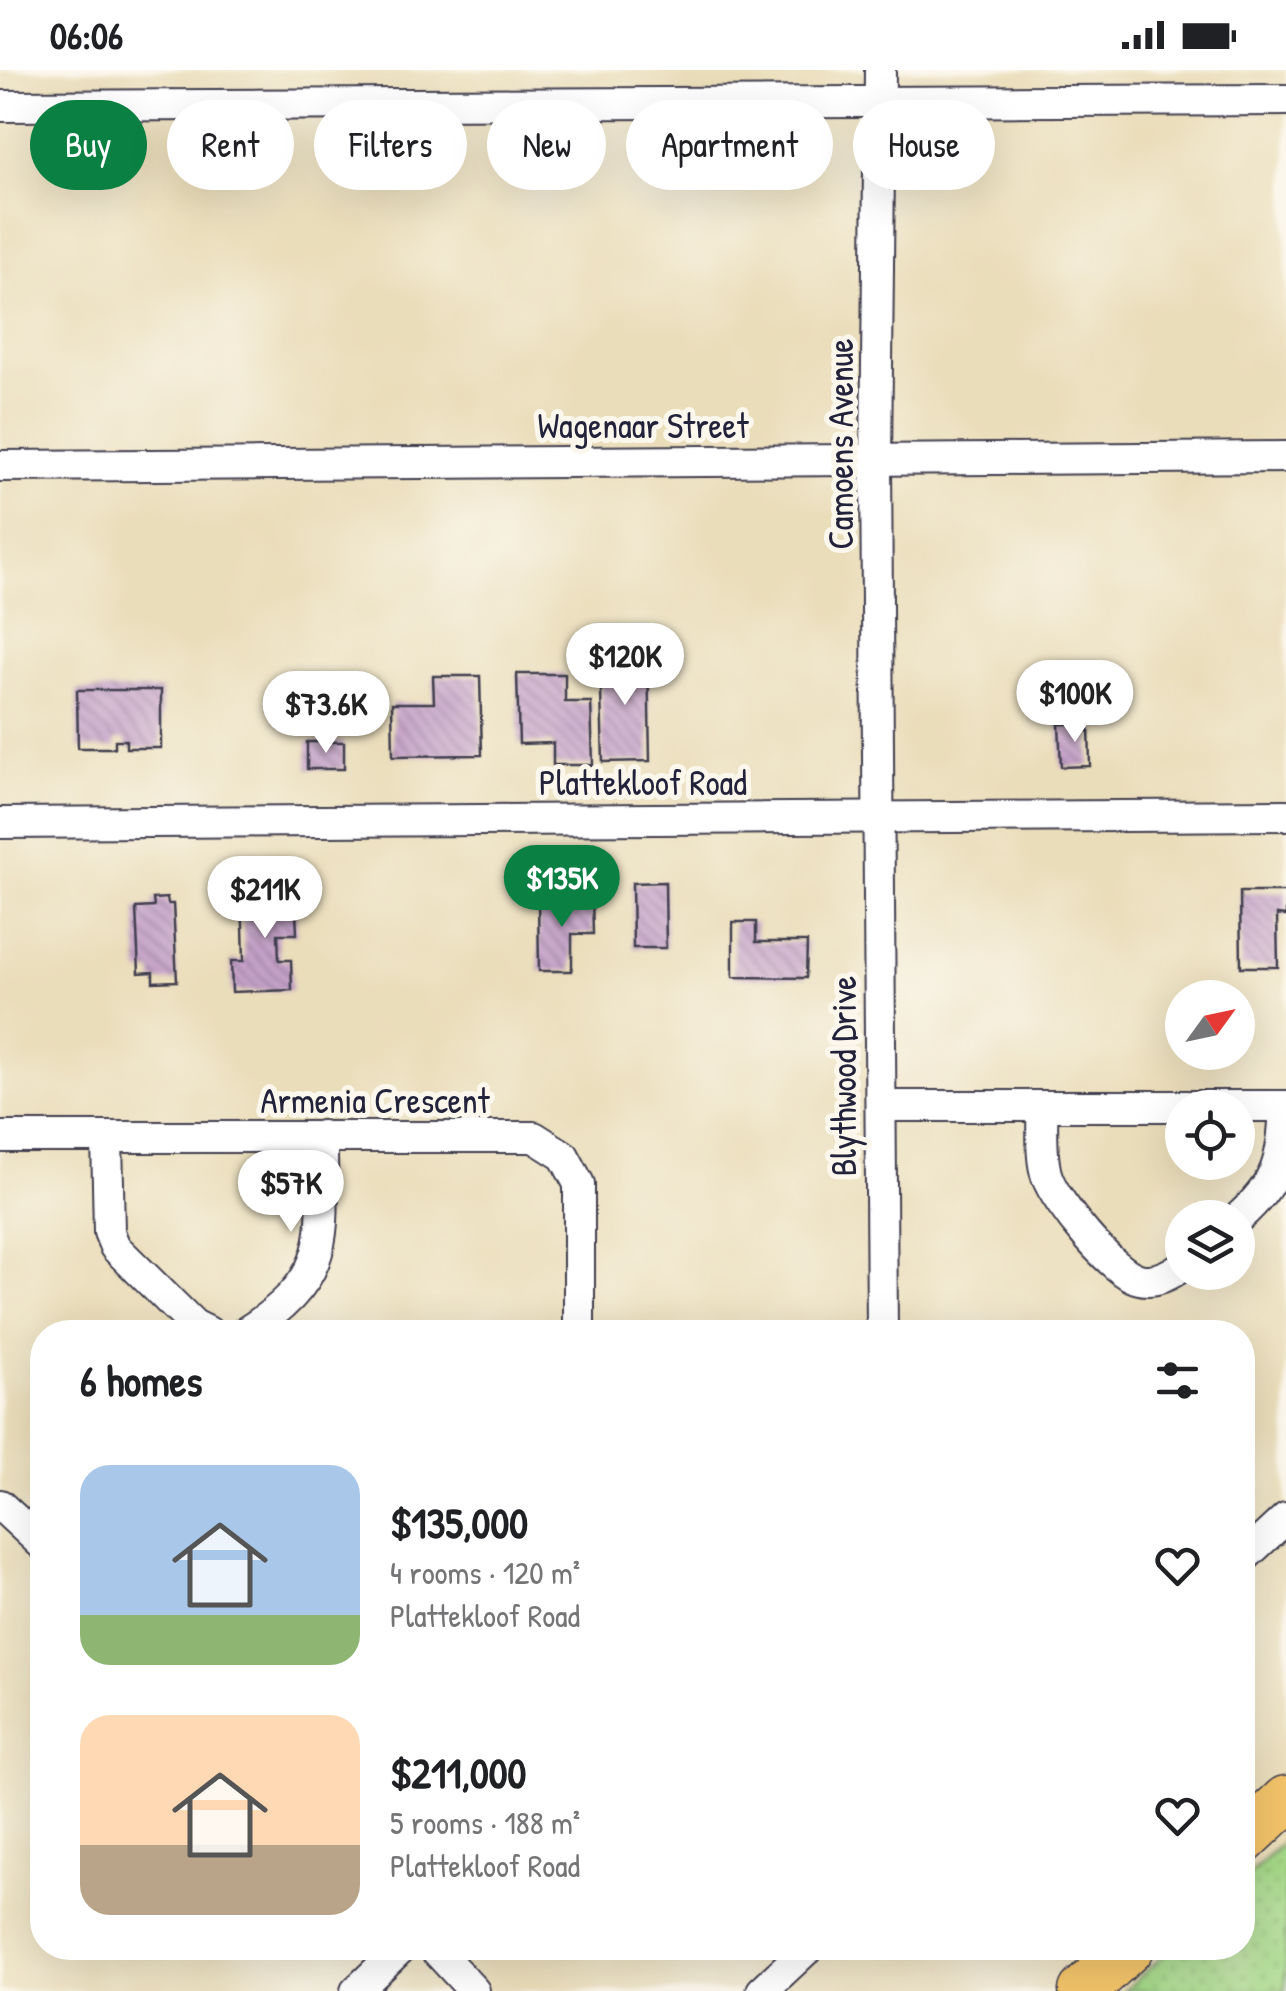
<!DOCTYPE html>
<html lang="en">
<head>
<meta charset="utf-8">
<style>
  body { margin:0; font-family:"Patrick Hand",sans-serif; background:#f2f2f2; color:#202124; height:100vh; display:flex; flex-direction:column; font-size:38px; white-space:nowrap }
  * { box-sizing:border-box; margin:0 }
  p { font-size:32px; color:#757577 }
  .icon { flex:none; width:55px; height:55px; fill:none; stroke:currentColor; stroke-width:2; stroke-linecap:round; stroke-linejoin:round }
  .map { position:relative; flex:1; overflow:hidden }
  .panel { position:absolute; left:30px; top:1250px; width:1225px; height:640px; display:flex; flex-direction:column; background:#fff; border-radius:40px; box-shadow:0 10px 40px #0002 }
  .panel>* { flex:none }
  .hud { position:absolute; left:30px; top:30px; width:1228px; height:90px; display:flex; gap:20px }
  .needle { width:65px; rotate:57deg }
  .tools { position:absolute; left:1165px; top:910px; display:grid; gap:20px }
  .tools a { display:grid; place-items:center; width:90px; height:90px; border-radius:50%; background:#fff; box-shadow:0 10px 40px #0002; font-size:50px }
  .price { position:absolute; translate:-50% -85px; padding:0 22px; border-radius:35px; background:#fff; color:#222; font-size:32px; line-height:65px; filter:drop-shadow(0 2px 5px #0008) }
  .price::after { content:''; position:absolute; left:50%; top:60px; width:30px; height:22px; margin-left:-15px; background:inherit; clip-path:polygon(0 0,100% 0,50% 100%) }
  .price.selected { background:#0b8043; color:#fff }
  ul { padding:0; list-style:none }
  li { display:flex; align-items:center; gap:30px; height:250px; padding:0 50px }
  li span { display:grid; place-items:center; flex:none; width:280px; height:200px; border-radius:30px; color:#555 }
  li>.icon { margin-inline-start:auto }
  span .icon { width:120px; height:120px; fill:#fffc; stroke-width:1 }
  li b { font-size:42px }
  h2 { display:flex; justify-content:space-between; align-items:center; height:120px; padding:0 50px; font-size:42px }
  .tag { padding:0 35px; border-radius:45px; background:#fff; box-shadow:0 10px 40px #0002; font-size:35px; line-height:90px }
  .tag.selected { background:#0b8043; color:#fff }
  .status { display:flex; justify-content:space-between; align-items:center; height:70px; padding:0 50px; background:#fff; direction:ltr }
  .status svg { height:28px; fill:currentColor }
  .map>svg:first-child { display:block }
</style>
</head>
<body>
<div class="status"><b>06:06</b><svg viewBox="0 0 49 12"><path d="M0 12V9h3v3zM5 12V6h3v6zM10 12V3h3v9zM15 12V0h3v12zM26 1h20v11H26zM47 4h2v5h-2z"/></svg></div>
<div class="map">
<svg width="1286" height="1921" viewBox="0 0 1286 1921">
  <defs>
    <pattern id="grass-dots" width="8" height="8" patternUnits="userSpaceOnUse" patternTransform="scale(2.5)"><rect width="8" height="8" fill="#a4d787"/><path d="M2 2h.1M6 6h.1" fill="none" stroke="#8db875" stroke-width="1.8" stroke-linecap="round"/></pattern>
    <pattern id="building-back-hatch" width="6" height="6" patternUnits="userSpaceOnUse" patternTransform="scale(2.5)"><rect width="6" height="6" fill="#c4a1c8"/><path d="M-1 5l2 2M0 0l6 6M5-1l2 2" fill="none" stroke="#9f83a4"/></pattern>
  </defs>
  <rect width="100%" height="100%" fill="#fbf7ec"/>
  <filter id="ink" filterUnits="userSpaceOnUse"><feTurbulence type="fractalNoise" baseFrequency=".01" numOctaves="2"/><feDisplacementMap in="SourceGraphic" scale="20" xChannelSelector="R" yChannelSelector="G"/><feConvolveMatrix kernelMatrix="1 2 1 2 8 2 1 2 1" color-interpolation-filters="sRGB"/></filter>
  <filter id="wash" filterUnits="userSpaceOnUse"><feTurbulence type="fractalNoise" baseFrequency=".0048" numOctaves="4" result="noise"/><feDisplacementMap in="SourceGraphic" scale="40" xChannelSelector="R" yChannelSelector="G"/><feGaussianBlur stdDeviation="2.25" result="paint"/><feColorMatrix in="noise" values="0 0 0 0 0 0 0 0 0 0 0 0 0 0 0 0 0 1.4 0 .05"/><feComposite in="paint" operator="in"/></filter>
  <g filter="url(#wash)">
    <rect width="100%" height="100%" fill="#eaddba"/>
    <path fill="url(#grass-dots)" stroke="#637c61" stroke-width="2.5" d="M 1286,1769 L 1286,1921 L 1124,1921 L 1171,1878 L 1242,1878 L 1243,1810 Z"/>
    <g id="blocks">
      <g fill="url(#building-back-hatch)">
        <path d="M 648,584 L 650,691 L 603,692 L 600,586 Z"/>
        <path d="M 517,604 L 565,604 L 565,632 L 591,632 L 593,695 L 553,695 L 553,673 L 519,674 Z"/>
        <path d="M 433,606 L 480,606 L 482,685 L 393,686 L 392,633 L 434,633 Z"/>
        <path d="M 77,620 L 161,620 L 161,678 L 126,678 L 126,670 L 115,670 L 115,678 L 78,678 Z"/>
        <path d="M 1059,654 L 1089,654 L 1090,696 L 1061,697 Z"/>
        <rect x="307" y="672" width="37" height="27"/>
        <path d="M 665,812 L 666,878 L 633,878 L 632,813 Z"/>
        <path d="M 295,819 L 297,864 L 278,864 L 279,890 L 291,890 L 292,920 L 232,922 L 231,891 L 244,891 L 242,820 Z"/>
        <path d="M 1240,822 L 1286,822 L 1286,846 L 1277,845 L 1278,897 L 1241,897 Z"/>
        <path d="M 167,828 L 168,834 L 173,834 L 177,911 L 153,912 L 153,902 L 139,903 L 136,838 L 154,837 L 153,829 Z"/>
        <path d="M 538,828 L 592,828 L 593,864 L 572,864 L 572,901 L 539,901 Z"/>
        <path d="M 733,852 L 756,852 L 756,872 L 807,872 L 806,908 L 733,907 Z"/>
      </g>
    </g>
  </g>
  <g filter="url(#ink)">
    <use href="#blocks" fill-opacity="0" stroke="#403e4e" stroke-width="2.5"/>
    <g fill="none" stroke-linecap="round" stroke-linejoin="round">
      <g stroke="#403e4e" stroke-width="34">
        <g id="street">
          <path d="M 880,0 L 876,391 L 882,1262"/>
          <path d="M 0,36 L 1286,30"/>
          <path d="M 0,396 L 1286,387"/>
          <path d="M 0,753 L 1286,745"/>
          <path d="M 881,1036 L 1286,1036"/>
          <path d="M 1042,1038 C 1043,1059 1040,1087 1047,1107 C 1056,1133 1113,1203 1139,1209 C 1155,1213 1170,1205 1182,1196"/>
          <path d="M 0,1067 L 534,1067 L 564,1086 L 579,1114 L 579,1262"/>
          <path d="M 107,1068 L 109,1162 L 115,1177 L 194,1255 L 208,1262"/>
          <path d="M 1238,1148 C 1279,1111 1282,1091 1285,1036"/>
          <path d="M 246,1262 C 338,1203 321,1163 322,1066"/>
          <path d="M 0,1435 L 42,1474"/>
          <path d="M 1242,1489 L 1286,1448"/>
          <path d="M 434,1878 L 474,1921"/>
          <path d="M 356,1921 L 401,1878"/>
          <path d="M 762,1921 L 808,1878"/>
        </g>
      </g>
      <g stroke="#403e4e" stroke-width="51">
        <g id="primary">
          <path d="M 1242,1771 L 1286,1730"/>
          <path d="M 1083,1921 L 1129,1878"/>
        </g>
      </g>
      <use href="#street" stroke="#fff" stroke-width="30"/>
      <use href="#primary" stroke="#f2c36a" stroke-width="48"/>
    </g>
  </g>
  <g text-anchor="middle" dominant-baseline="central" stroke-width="10" stroke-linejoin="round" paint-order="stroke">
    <g font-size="35" fill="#22223b" stroke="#fbf7ec">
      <text x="643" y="355">Wagenaar Street</text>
      <text transform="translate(840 374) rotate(-90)">Camoens Avenue</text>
      <text x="643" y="712">Plattekloof Road</text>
      <text transform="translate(843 1006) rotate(-90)">Blythwood Drive</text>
      <text x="375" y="1030">Armenia Crescent</text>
    </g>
  </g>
</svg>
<div class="tools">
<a><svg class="needle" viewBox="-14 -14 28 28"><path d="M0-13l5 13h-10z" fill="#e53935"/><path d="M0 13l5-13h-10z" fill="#757577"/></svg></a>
<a><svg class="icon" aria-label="locate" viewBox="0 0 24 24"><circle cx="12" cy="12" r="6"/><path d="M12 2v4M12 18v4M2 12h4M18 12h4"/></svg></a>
<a><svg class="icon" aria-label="layers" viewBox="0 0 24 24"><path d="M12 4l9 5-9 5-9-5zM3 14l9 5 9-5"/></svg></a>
</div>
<b class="price" style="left:625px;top:638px">$120K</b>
<b class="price" style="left:1075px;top:675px">$100K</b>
<b class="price" style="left:326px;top:686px">$73.6K</b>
<b class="price selected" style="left:562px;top:860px">$135K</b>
<b class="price" style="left:265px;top:871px">$211K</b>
<b class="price" style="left:291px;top:1165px">$57K</b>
<div class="hud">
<a class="tag selected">Buy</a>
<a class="tag">Rent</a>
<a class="tag">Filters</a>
<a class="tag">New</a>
<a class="tag">Apartment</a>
<a class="tag">House</a>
</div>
<section class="panel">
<h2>6 homes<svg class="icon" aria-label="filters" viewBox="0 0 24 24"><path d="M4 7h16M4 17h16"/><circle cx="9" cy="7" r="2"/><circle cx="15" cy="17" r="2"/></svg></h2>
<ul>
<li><span style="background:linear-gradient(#a9c7e8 75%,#8fb573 0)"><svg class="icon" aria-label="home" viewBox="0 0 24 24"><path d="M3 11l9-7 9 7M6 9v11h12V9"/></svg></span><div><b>$135,000</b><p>4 rooms · 120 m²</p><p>Plattekloof Road</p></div><svg class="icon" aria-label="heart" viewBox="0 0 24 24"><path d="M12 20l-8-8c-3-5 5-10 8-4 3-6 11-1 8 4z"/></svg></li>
<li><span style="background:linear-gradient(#ffd9b3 65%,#b9a48a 0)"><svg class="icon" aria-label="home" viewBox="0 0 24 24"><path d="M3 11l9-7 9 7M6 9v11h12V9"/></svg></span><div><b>$211,000</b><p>5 rooms · 188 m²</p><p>Plattekloof Road</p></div><svg class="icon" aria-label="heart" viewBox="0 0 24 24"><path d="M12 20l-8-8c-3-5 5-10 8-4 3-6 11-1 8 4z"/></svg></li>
</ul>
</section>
</div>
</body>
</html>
